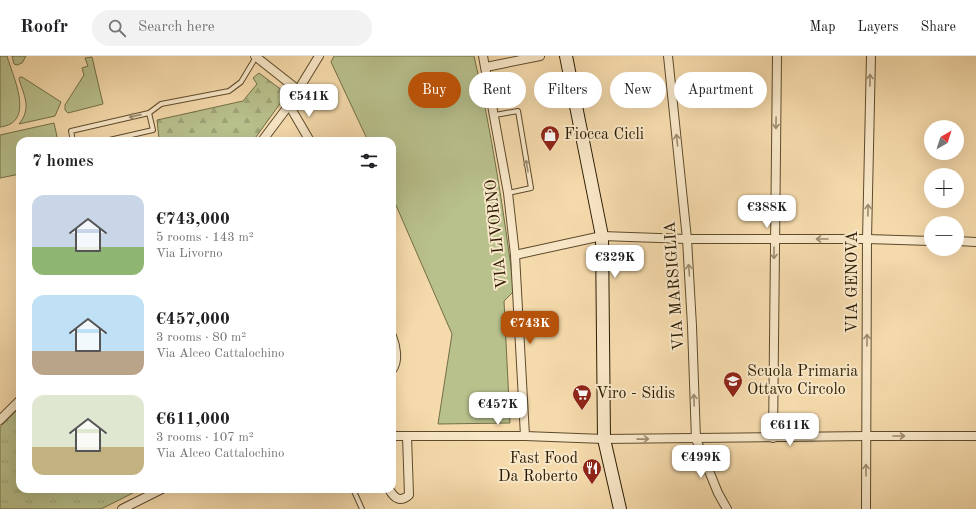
<!DOCTYPE html>
<html lang="en">
<head>
<meta charset="utf-8">
<style>
  body { margin:0; font-family:"Old Standard TT",serif; background:#f2f2f2; color:#202124; height:100vh; display:flex; flex-direction:column; font-size:15px; white-space:nowrap }
  * { box-sizing:border-box; margin:0 }
  p { font-size:13px; color:#757577 }
  .icon { flex:none; width:22px; height:22px; fill:none; stroke:currentColor; stroke-width:2; stroke-linecap:round; stroke-linejoin:round }
  .map { position:relative; flex:1; overflow:hidden }
  .side { position:absolute; left:16px; top:81px; width:380px; height:356px; display:flex; flex-direction:column; background:#fff; border-radius:12px; box-shadow:0 4px 16px #0002 }
  .side>* { flex:none }
  .guide { position:absolute; left:408px; top:16px; width:380px; height:36px; display:flex; gap:8px }
  .needle { width:26px; rotate:39deg }
  .buttons { position:absolute; left:924px; top:64px; display:grid; gap:8px }
  .buttons a { display:grid; place-items:center; width:40px; height:40px; border-radius:50%; background:#fff; box-shadow:0 4px 16px #0002; font-size:20px }
  .price { position:absolute; translate:-50% -34px; padding:0 9px; border-radius:8px; background:#fff; color:#222; font-size:13px; line-height:26px; filter:drop-shadow(0 1px 2px #0008) }
  .price::after { content:''; position:absolute; left:50%; top:24px; width:12px; height:9px; margin-left:-6px; background:inherit; clip-path:polygon(0 0,100% 0,50% 100%) }
  .price.on { background:#b45309; color:#fff }
  ul { padding:0; list-style:none }
  li { display:flex; align-items:center; gap:12px; height:100px; padding:0 16px }
  li span { display:grid; place-items:center; flex:none; width:112px; height:80px; border-radius:12px; color:#555 }
  li>.icon { margin-inline-start:auto }
  span .icon { width:48px; height:48px; fill:#fffc; stroke-width:1 }
  li b { font-size:17px }
  h2 { display:flex; justify-content:space-between; align-items:center; height:48px; padding:0 16px; font-size:17px }
  .chip { padding:0 14px; border-radius:18px; background:#fff; box-shadow:0 4px 16px #0002; font-size:14px; line-height:36px }
  .chip.on { background:#b45309; color:#fff }
  header { display:flex; align-items:center; gap:24px; box-sizing:border-box; height:56px; padding:0 20px; background:#fff; border-bottom:1px solid #e0e0e0 }
  header strong { font-size:19px }
  nav { display:flex; gap:22px; margin-inline-start:auto; font-size:14px }
  .search { width:280px; height:36px; background:#f2f2f2; display:flex; align-items:center; gap:10px; box-sizing:border-box; padding:0 14px; border-radius:22px; color:#757577; font-size:15px }
  .map>svg:first-child { display:block }
</style>
</head>
<body>
<header>
<strong>Roofr</strong>
<div class="search"><svg class="icon" aria-label="search" viewBox="0 0 24 24"><circle cx="10" cy="10" r="6"/><path d="M15 15l6 6"/></svg>Search here</div>
<nav><a>Map</a><a>Layers</a><a>Share</a></nav>
</header>
<div class="map">
<svg width="976" height="453" viewBox="0 0 976 453">
  <defs>
    <pattern id="forest-firs" width="22" height="20" patternUnits="userSpaceOnUse"><rect width="22" height="20" fill="#b8c08c"/><path d="M5 1l3.5 6h-7zM16 11l3.5 6h-7z" fill="#9ea477"/></pattern>
    <pattern id="park-tufts" width="24" height="20" patternUnits="userSpaceOnUse"><rect width="24" height="20" fill="#b8c08c"/><path d="M3 7l-1-3M5 7V3M7 7l1-3M15 17l-1-3M17 17v-4M19 17l1-3" fill="none" stroke="#9ea477"/></pattern>
  </defs>
  <rect width="100%" height="100%" fill="#f5daab"/>
  <filter id="stains"><feTurbulence type="fractalNoise" baseFrequency=".005" numOctaves="4"/><feColorMatrix values="0 0 0 0 .2 0 0 0 0 .09 0 0 0 0 .02 0 0 0 .5 -.17"/></filter>
  <radialGradient id="worn" r=".72"><stop offset=".6" stop-color="#630" stop-opacity="0"/><stop offset="1" stop-color="#630" stop-opacity=".3"/></radialGradient>
  <g fill="#b8c08c" stroke="#726e47">
    <path d="M 0,0 L 7,0 C 13,21 36,67 0,71 Z"/>
    <path d="M 12,0 L 26,0 L 22,7 L 17,9 L 14,8 Z"/>
    <path d="M 334,0 L 474,0 C 492,78 504,156 514,235 L 504,245 L 510,367 L 438,368 L 452,278 L 392,140 L 392,85 L 368,85 L 331,6 Z"/>
    <path d="M 92,1 L 103,48 L 68,57 L 65,54 L 65,49 L 84,19 L 82,12 L 88,10 L 85,2 Z"/>
    <path d="M 20,21 L 22,21 L 61,46 L 55,60 L 19,68 C 32,52 24,40 19,23 Z"/>
    <path d="M 54,67 L 58,85 L 20,85 L 20,118 L 0,122 L 0,79 Z"/>
  </g>
  <path fill="url(#forest-firs)" stroke="#726e47" d="M 259,17 L 287,38 L 253,85 L 150,85 L 159,83 L 157,64 L 243,45 L 257,28 L 253,22 Z"/>
  <path fill="url(#park-tufts)" stroke="#726e47" d="M 20,351 L 20,433 L 141,433 L 101,453 L 0,453 L 0,371 Z"/>
  <g fill="none" stroke-linecap="round" stroke-linejoin="round">
    <g stroke="#5e4b2c" stroke-width="6">
      <g id="service">
        <path d="M 149,57 L 161,48 L 229,35 L 241,26 L 256,1"/>
        <path d="M 495,59 L 518,55 L 531,132 L 508,137"/>
        <path d="M 73,85 L 71,75 L 149,57 L 153,74 L 105,85"/>
        <path d="M 353,433 L 362,453"/>
      </g>
    </g>
    <g stroke="#5e4b2c" stroke-width="10">
      <g id="minor">
        <path d="M 255,0 L 298,34"/>
        <path d="M 483,0 L 508,137 L 515,199 L 525,380"/>
        <path d="M 668,0 L 687,183 L 692,270 L 696,383 L 718,437 L 727,453"/>
        <path d="M 486,11 L 540,0"/>
        <path d="M 289,49 L 310,85"/>
        <path d="M 262,85 L 289,49 L 319,0"/>
        <path d="M 957,185 L 976,186"/>
        <path d="M 515,199 L 602,180 L 687,183 L 867,183 L 931,185"/>
        <path d="M 392,280 C 396,290 399,305 392,314"/>
        <path d="M 0,364 L 20,344"/>
        <path d="M 392,380 L 525,380 L 604,383 L 866,380 L 976,380"/>
        <path d="M 773,382 L 777,0"/>
        <path d="M 389,433 C 394,442 400,447 409,439 L 407,380"/>
        <path d="M 122,453 L 162,433"/>
        <path d="M 866,453 L 867,183 L 871,0"/>
      </g>
    </g>
    <g stroke="#2b1b02" stroke-width="14">
      <path id="secondary" d="M 566,0 L 602,180 L 604,383 L 620,453"/>
    </g>
    <use href="#service" stroke="#f8e7c8" stroke-width="4"/>
    <use href="#minor" stroke="#f8e7c8" stroke-width="8"/>
    <use href="#secondary" stroke="#f8e7c8" stroke-width="12"/>
  </g>
  <defs><path id="oneway-shaft" d="M-6 0H5M1.5-3L5.5 0L1.5 3" fill="none" stroke-width="1.6" stroke-linecap="round" stroke-linejoin="round"/></defs>
  <g stroke="#9c8b6f">
    <use href="#oneway-shaft" transform="translate(870 24) rotate(-89)"/>
    <use href="#oneway-shaft" transform="translate(135 60) rotate(167)"/>
    <use href="#oneway-shaft" transform="translate(776 67) rotate(91)"/>
    <use href="#oneway-shaft" transform="translate(677 84) rotate(-96)"/>
    <use href="#oneway-shaft" transform="translate(527 110) rotate(-100)"/>
    <use href="#oneway-shaft" transform="translate(868 154) rotate(-89)"/>
    <use href="#oneway-shaft" transform="translate(822 183) rotate(-180)"/>
    <use href="#oneway-shaft" transform="translate(774 197) rotate(90)"/>
    <use href="#oneway-shaft" transform="translate(689 214) rotate(-94)"/>
    <use href="#oneway-shaft" transform="translate(867 284) rotate(-90)"/>
    <use href="#oneway-shaft" transform="translate(694 344) rotate(-92)"/>
    <use href="#oneway-shaft" transform="translate(899 380)"/>
    <use href="#oneway-shaft" transform="translate(643 383) rotate(-1)"/>
    <use href="#oneway-shaft" transform="translate(866 414) rotate(-90)"/>
  </g>
  <defs>
    <g id="shop-pin" transform="scale(1)"><path d="M0 17L-7.5 6A9.5 9.5 0 1 1 7.5 6Z" fill="#8f2418" stroke="#f8e7c8"/><path d="M-5-2.5h2.3a2.7 3.5 0 0 1 5.4 0H5L5.5 6h-11ZM-1.5-2.5h3a1.5 2.3 0 0 0-3 0Z" fill="#fff"/></g>
    <g id="school-pin" transform="scale(1)"><path d="M0 17L-7.5 6A9.5 9.5 0 1 1 7.5 6Z" fill="#8f2418" stroke="#f8e7c8"/><path d="M0-5L7-2L0 1L-7-2ZM-4 1L0 2.5L4 1V4Q0 6-4 4Z" fill="#fff"/></g>
    <g id="supermarket-pin" transform="scale(1)"><path d="M0 17L-7.5 6A9.5 9.5 0 1 1 7.5 6Z" fill="#8f2418" stroke="#f8e7c8"/><path d="M-6-5.5h2.5l.6 2H6L4.5 2H-2.5L-4.4-4H-6ZM-1.5 3.2a1.3 1.3 0 1 0 .1 0ZM3 3.2a1.3 1.3 0 1 0 .1 0Z" fill="#fff"/></g>
    <g id="restaurant-pin" transform="scale(1)"><path d="M0 17L-7.5 6A9.5 9.5 0 1 1 7.5 6Z" fill="#8f2418" stroke="#f8e7c8"/><path d="M-5-6h1v4h1v-4h1v4h1v-4h1v5L-1.5 .5V6h-2V.5L-5-1ZM5-6V6H3V1.5H1.5Q1.5-4 5-6Z" fill="#fff"/></g>
  </defs>
  <g fill-rule="evenodd">
    <use href="#shop-pin" x="550" y="79"/>
    <use href="#school-pin" x="733" y="325"/>
    <use href="#supermarket-pin" x="582" y="338"/>
    <use href="#restaurant-pin" x="592" y="412"/>
  </g>
  <g text-anchor="middle" dominant-baseline="central" stroke-width="4" stroke-linejoin="round" paint-order="stroke">
    <g font-size="16" fill="#2b1b02" stroke="#f8e7c8" text-anchor="start">
      <text x="564" y="79">Fiocca Cicli</text>
      <text x="747" y="316">Scuola Primaria<tspan x="747" dy="18">Ottavo Circolo</tspan></text>
      <text x="596" y="338">Viro - Sidis</text>
      <text x="578" y="403" text-anchor="end">Fast Food<tspan x="578" dy="18">Da Roberto</tspan></text>
    </g>
    <g font-size="16" fill="#2b1b02" stroke="#f8e7c8">
      <text transform="translate(497 178) rotate(-96)">VIA LIVORNO</text>
      <text transform="translate(853 226) rotate(-90)">VIA GENOVA</text>
      <text transform="translate(675 230) rotate(-94)">VIA MARSIGLIA</text>
    </g>
  </g>
  <rect width="100%" height="100%" filter="url(#stains)"/>
  <rect width="100%" height="100%" fill="url(#worn)"/>
</svg>
<div class="buttons">
<a><svg class="needle" viewBox="-14 -14 28 28"><path d="M0-13l5 13h-10z" fill="#e53935"/><path d="M0 13l5-13h-10z" fill="#757577"/></svg></a>
<a>+</a>
<a>−</a>
</div>
<b class="price" style="left:309px;top:62px">€541K</b>
<b class="price" style="left:767px;top:173px">€388K</b>
<b class="price" style="left:615px;top:223px">€329K</b>
<b class="price on" style="left:530px;top:289px">€743K</b>
<b class="price" style="left:498px;top:370px">€457K</b>
<b class="price" style="left:790px;top:391px">€611K</b>
<b class="price" style="left:701px;top:423px">€499K</b>
<div class="guide">
<a class="chip on">Buy</a>
<a class="chip">Rent</a>
<a class="chip">Filters</a>
<a class="chip">New</a>
<a class="chip">Apartment</a>
</div>
<section class="side">
<h2>7 homes<svg class="icon" aria-label="filters" viewBox="0 0 24 24"><path d="M4 7h16M4 17h16"/><circle cx="9" cy="7" r="2"/><circle cx="15" cy="17" r="2"/></svg></h2>
<ul>
<li><span style="background:linear-gradient(#c9d6e8 65%,#8fb573 0)"><svg class="icon" aria-label="home" viewBox="0 0 24 24"><path d="M3 11l9-7 9 7M6 9v11h12V9"/></svg></span><div><b>€743,000</b><p>5 rooms · 143 m²</p><p>Via Livorno</p></div></li>
<li><span style="background:linear-gradient(#bfe0f5 70%,#b9a48a 0)"><svg class="icon" aria-label="home" viewBox="0 0 24 24"><path d="M3 11l9-7 9 7M6 9v11h12V9"/></svg></span><div><b>€457,000</b><p>3 rooms · 80 m²</p><p>Via Alceo Cattalochino</p></div></li>
<li><span style="background:linear-gradient(#dfe7d0 65%,#c2b280 0)"><svg class="icon" aria-label="home" viewBox="0 0 24 24"><path d="M3 11l9-7 9 7M6 9v11h12V9"/></svg></span><div><b>€611,000</b><p>3 rooms · 107 m²</p><p>Via Alceo Cattalochino</p></div></li>
</ul>
</section>
</div>
</body>
</html>
